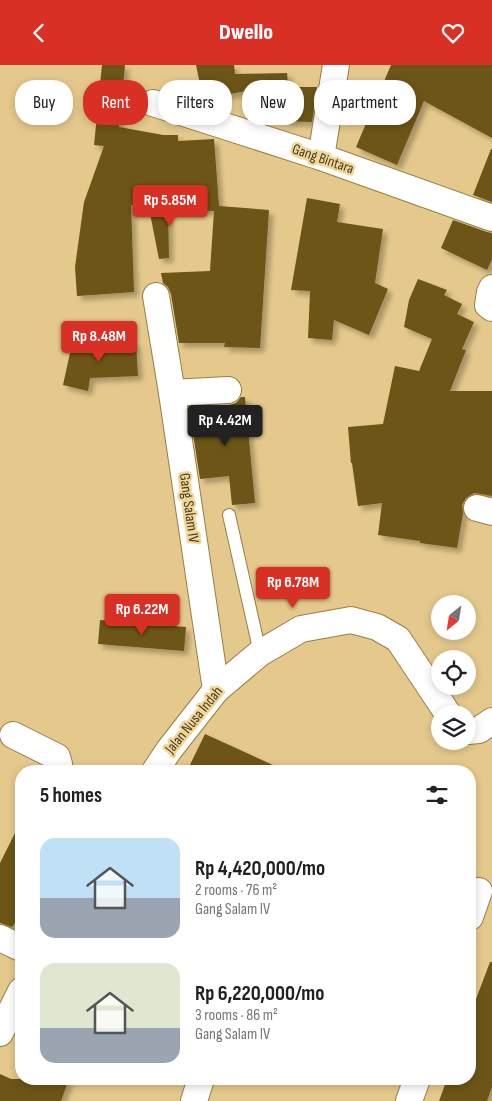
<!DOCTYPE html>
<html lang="en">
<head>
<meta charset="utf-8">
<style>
  body { margin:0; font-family:"Sofia Sans Condensed",sans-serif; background:#f6f6f6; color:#202124; height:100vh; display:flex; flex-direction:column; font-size:19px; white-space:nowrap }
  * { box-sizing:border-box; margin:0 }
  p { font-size:16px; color:#757577 }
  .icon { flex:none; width:28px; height:28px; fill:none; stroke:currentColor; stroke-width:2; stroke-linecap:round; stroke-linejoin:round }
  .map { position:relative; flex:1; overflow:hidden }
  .sheet { position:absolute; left:15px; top:700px; width:461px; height:320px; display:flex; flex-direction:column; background:#fff; border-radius:20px; box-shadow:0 2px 8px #0003 }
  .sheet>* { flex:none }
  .guide { position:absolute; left:15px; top:15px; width:462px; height:45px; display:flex; gap:10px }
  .needle { width:32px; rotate:210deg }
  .buttons { position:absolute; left:431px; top:530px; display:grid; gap:10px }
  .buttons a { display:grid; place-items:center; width:45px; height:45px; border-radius:50%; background:#fff; box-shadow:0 2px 8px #0003; font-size:25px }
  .price { position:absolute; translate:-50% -42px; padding:0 11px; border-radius:5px; background:#d93025; color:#fff; font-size:16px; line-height:32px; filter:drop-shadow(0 1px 2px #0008) }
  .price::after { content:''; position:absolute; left:50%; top:30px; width:15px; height:11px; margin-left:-8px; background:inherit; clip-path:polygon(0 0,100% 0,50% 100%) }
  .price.active { background:#222; color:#fff }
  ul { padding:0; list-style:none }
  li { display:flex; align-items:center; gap:15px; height:125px; padding:0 25px }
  li span { display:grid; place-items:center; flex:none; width:140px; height:100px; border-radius:15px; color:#555 }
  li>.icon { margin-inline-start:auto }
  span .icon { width:60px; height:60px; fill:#fffc; stroke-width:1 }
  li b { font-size:21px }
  h2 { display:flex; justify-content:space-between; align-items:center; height:60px; padding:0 25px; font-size:21px }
  .pill { padding:0 18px; border-radius:20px; background:#fff; box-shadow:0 2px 8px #0003; font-size:18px; line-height:45px }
  .pill.active { background:#d93025; color:#fff }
  header { display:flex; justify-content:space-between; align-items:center; height:65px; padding:0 25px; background:#d93025; color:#fff; font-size:22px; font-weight:800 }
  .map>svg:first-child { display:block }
</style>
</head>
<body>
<header><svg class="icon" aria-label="back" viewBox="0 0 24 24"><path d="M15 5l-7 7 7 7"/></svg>Dwello<svg class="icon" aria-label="heart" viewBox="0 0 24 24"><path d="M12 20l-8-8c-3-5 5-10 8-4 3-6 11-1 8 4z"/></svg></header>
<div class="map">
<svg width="492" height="1036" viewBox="0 0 492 1036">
  <defs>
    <filter id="shadow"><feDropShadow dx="4.5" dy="4.5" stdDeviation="2.5" flood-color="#0004"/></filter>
  </defs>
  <rect width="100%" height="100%" fill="#e5c98c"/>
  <g fill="#6c5414" filter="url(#shadow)">
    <path d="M 102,0 L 125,0 L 119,62 L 163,70 L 178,70 L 178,76 L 214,74 L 219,141 L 269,145 L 260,283 L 224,282 L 225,278 L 179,278 L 171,229 L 168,222 L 163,218 L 161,208 L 210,206 L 214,146 L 168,145 L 169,193 L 159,194 L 148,138 L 131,140 L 134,227 L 77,231 L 75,202 L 84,137 L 104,81 L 94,80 Z"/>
    <path d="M 196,0 L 234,0 L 235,9 L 287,8 L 288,18 L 277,21 L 277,22 L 317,22 L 312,57 L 284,56 L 285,44 L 246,44 L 246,26 L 203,34 Z"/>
    <path d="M 391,0 L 492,0 L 492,73 L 424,36 L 397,100 L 356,82 Z"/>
    <path d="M 491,84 L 492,84 L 492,137 L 473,130 Z"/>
    <path d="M 307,133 L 340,139 L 337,157 L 383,164 L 375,218 L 388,224 L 369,270 L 334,255 L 332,275 L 308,273 L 310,226 L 291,225 Z"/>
    <path d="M 453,155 L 487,167 L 492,168 L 492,194 L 487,205 L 441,183 Z"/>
    <path d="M 418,214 L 447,225 L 444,230 L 462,239 L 457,249 L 474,257 L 462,284 L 466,285 L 450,326 L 492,326 L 492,431 L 481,429 L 474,428 L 466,433 L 462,440 L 463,448 L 457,483 L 420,478 L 420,476 L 378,470 L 382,438 L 358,441 L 352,398 L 351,398 L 348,362 L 383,359 L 395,301 L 419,306 L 432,274 L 404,262 L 409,235 Z"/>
    <path d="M 73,274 L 98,279 L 136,278 L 138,311 L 90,313 L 88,326 L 63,320 Z"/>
    <path d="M 241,332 L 245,332 L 255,438 L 232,440 L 229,411 L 200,414 L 189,342 L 229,340 L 236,338 Z"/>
    <path d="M 100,555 L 186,562 L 184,586 L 98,579 Z"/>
    <path d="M 205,669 L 286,706 L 187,706 Z"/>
    <path d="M 21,756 L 21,849 L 12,862 L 0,858 L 0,798 Z"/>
    <path d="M 490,897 L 492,897 L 492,1022 L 487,1036 L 439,1036 L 447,1014 L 470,1014 L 470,950 Z"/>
    <path d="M 0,1009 L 11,1014 L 69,1014 L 61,1036 L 0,1036 Z"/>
  </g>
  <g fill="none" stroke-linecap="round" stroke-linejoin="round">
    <g stroke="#987e42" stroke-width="14">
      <path id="lane" d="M 229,450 L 260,588"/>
    </g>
    <g stroke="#987e42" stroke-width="28">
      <g id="street">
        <path d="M 153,38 L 321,92 L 492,153"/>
        <path d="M 321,92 L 336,0"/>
        <path d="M 492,223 L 490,227 L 488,240 L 492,243"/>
        <path d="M 156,231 L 172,328 L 216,625"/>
        <path d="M 172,328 L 228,325"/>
        <path d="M 477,443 L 492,447"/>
        <path d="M 468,666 L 479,665 L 492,656"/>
        <path d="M 13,670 L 57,692 L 59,699 L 55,706"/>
        <path d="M 155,706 L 169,685 L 216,625 L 260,588 L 301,564 L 351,555 L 377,562 L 398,574 L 448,649"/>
        <path d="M 470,852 L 479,826"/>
        <path d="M 0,873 L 21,883"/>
        <path d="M 0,968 L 21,926"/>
        <path d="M 194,1036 L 201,1014"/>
        <path d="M 409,1036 L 417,1014"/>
      </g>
    </g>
    <use href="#lane" stroke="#fff" stroke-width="12"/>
    <use href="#street" stroke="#fff" stroke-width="26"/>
  </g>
  <g text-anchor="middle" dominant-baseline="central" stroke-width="5" stroke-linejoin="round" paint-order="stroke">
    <g font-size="15" fill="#463b21" stroke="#f2d698">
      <text transform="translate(323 94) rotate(19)">Gang Bintara</text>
      <text transform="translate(189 443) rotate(82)">Gang Salam IV</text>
      <text transform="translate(194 655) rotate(-51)">Jalan Nusa Indah</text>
    </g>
  </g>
</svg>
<div class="buttons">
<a><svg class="needle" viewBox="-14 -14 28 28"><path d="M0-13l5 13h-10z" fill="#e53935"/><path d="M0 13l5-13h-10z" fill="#757577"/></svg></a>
<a><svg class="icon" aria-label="locate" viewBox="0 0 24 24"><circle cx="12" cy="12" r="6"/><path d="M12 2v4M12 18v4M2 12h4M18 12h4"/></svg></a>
<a><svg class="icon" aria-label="layers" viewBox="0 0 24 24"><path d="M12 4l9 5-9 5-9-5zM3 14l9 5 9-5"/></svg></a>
</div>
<b class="price" style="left:170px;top:162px">Rp 5.85M</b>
<b class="price" style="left:99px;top:298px">Rp 8.48M</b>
<b class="price active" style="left:225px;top:382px">Rp 4.42M</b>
<b class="price" style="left:293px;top:544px">Rp 6.78M</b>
<b class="price" style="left:142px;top:571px">Rp 6.22M</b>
<div class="guide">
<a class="pill">Buy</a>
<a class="pill active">Rent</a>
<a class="pill">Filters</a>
<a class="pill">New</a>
<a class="pill">Apartment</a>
</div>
<section class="sheet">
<h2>5 homes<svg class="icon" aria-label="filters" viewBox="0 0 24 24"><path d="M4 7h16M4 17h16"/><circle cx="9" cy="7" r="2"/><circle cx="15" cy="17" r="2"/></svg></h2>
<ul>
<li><span style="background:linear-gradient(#bfe0f5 60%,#9aa5b1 0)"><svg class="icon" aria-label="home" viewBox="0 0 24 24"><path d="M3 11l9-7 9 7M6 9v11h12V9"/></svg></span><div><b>Rp 4,420,000/mo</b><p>2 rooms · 76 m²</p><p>Gang Salam IV</p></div></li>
<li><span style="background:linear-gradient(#dfe7d0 65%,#9aa5b1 0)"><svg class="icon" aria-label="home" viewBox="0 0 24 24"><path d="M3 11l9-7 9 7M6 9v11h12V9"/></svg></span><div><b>Rp 6,220,000/mo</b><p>3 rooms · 86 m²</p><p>Gang Salam IV</p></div></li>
</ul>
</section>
</div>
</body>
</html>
